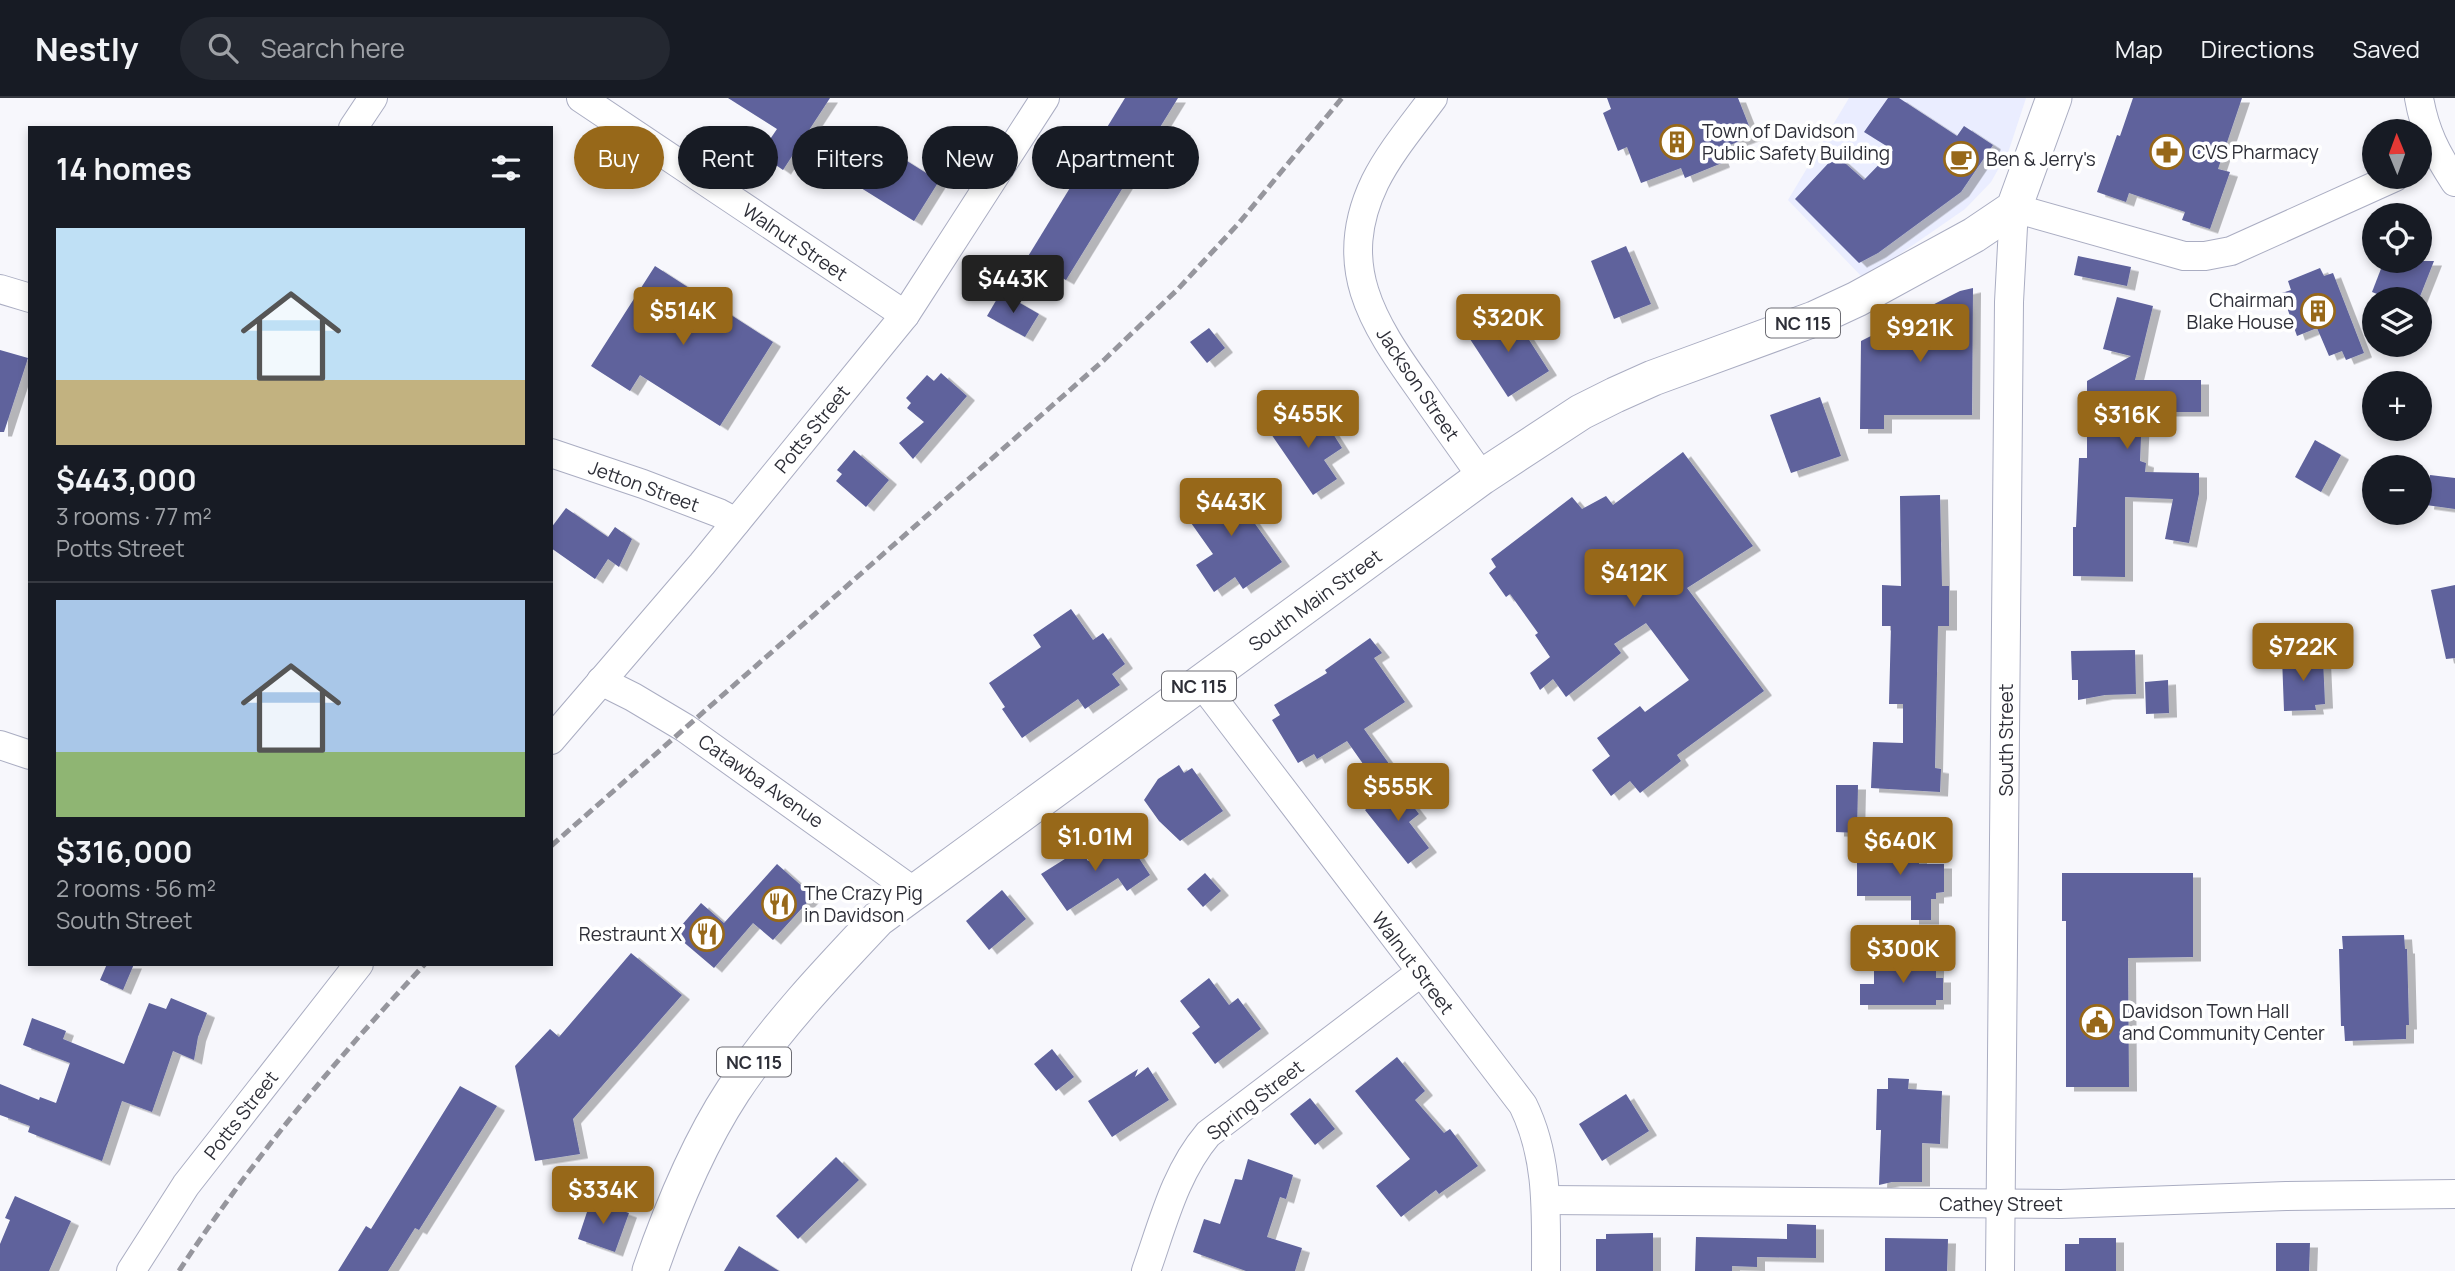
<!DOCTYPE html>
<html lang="en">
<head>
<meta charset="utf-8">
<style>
  body { margin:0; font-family:Manrope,sans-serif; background:#242831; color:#f1f3f6; height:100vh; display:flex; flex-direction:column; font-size:26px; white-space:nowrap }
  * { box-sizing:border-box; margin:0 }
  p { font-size:23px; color:#9ea1a6 }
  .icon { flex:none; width:38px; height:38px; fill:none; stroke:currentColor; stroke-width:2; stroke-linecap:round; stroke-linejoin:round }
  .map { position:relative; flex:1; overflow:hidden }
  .drawer { position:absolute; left:28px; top:28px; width:525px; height:840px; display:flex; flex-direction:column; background:#171b24; border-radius:0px; box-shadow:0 4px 10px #0003 }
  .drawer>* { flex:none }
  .top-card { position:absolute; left:574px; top:28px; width:665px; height:63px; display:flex; gap:14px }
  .needle { width:46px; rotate:359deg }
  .controls { position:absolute; left:2362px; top:21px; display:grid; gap:14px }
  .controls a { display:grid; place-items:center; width:70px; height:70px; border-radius:50%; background:#171b24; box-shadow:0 4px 10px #0003; font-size:35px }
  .price { position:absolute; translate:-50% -60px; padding:0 16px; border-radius:7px; background:#976819; color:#fff; font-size:23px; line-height:46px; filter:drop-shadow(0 2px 4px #0008) }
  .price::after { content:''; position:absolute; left:50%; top:42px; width:21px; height:16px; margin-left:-10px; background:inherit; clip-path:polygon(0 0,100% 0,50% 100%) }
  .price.current { background:#222; color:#fff }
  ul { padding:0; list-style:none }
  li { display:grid; align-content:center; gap:14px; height:371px; padding:0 28px }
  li+li { border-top:2px solid #363941 }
  li span { display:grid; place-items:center; height:217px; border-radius:0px; color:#555 }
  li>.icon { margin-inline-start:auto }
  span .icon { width:126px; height:126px; fill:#fffc; stroke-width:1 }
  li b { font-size:30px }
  h2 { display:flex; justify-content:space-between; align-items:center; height:84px; padding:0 28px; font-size:30px }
  .chip { padding:0 24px; border-radius:32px; background:#171b24; box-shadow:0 4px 10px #0003; font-size:24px; line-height:63px }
  .chip.current { background:#976819; color:#fff }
  header { display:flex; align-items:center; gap:42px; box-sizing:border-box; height:98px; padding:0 35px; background:#171b24; border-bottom:2px solid #363941 }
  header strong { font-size:33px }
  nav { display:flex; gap:38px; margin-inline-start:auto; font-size:24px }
  .search { width:490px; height:63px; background:#242831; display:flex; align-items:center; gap:18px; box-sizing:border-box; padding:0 24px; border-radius:38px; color:#9ea1a6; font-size:26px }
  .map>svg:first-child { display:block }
</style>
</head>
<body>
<header>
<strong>Nestly</strong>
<div class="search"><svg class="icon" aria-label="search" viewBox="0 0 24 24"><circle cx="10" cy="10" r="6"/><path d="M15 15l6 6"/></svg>Search here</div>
<nav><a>Map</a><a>Directions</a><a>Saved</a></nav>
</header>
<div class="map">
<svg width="2455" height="1173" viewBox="0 0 2455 1173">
  <defs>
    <filter id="shadow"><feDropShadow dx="8" dy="4.5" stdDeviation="0" flood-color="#0004"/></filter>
  </defs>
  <rect width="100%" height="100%" fill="#f7f7fc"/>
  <path fill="#eaedff" d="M 1849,0 L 2026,0 L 2009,52 L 1991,84 L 1965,111 L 1864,181 L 1788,102 Z"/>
  <g fill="#5e629c" filter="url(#shadow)">
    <path d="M 728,0 L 830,0 L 783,72 L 760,56 L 777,31 Z"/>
    <path d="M 1125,0 L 1178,0 L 1066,182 L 1027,160 Z"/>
    <path d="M 1607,0 L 1738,0 L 1753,38 L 1717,52 L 1722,65 L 1685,80 L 1681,70 L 1641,85 L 1627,49 L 1618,53 L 1603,15 L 1611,11 Z"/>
    <path d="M 1888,0 L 1899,0 L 1957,38 L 1964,28 L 1993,47 L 1961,94 L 1878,155 L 1859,165 L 1795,101 L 1836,57 L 1864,82 L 1893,52 L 1864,34 Z"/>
    <path d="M 2133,0 L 2242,0 L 2218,71 L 2230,74 L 2210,131 L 2182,122 L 2185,114 L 2129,95 L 2126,104 L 2097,94 L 2117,37 L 2120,38 Z"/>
    <path d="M 862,35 L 939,83 L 914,123 L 837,75 Z"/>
    <path d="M 1626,148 L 1651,206 L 1614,221 L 1591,163 Z"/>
    <path d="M 2078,158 L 2131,169 L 2127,188 L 2074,177 Z"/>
    <path d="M 2384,163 L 2434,163 L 2419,201 L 2390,201 L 2372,194 Z"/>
    <path d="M 655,168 L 773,244 L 720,328 L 640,277 L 630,293 L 591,268 Z"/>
    <path d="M 2320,170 L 2324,178 L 2333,175 L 2364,255 L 2346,262 L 2342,253 L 2329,258 L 2317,230 L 2297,238 L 2282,195 L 2291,192 L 2288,183 Z"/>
    <path d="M 1973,190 L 1972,317 L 1884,317 L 1884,331 L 1860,331 L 1861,243 L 1960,193 Z"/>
    <path d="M 1001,194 L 1039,216 L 1025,239 L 987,218 Z"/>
    <path d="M 2117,199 L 2153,208 L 2135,282 L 2201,282 L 2201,314 L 2150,314 L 2150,316 L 2142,316 L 2140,363 L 2146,365 L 2145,374 L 2199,375 L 2199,396 L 2189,445 L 2165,441 L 2173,401 L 2125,399 L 2125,479 L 2073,478 L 2073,429 L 2076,429 L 2079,360 L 2087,360 L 2087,283 L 2131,258 L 2103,251 Z"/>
    <path d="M 1513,217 L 1549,273 L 1508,299 L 1466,235 L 1491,218 L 1497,228 Z"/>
    <path d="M 1209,230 L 1225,250 L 1207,265 L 1190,244 Z"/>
    <path d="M 0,252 L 28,260 L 4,334 L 0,334 Z"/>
    <path d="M 941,275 L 967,298 L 913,361 L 899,345 L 924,324 L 907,310 L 911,305 L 906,300 L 927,277 L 934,283 Z"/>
    <path d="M 1820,299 L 1841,358 L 1791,375 L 1770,317 Z"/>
    <path d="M 1312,316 L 1324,334 L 1330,331 L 1342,350 L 1324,362 L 1337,381 L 1313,397 L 1269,333 L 1293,317 L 1298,325 Z"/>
    <path d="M 2315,342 L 2341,357 L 2321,394 L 2295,379 Z"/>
    <path d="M 854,352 L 889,382 L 866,409 L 836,383 L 842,376 L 837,372 Z"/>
    <path d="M 1683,354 L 1753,448 L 1687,490 L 1764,593 L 1677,657 L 1681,663 L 1640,695 L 1630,683 L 1611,698 L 1592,672 L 1610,658 L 1597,640 L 1640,608 L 1645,614 L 1689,582 L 1646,525 L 1614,546 L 1621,555 L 1566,599 L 1553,581 L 1540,592 L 1530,575 L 1550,559 L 1535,537 L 1538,535 L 1510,496 L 1506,499 L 1489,475 L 1496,469 L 1491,461 L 1572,399 L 1582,411 L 1606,398 L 1613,407 Z"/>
    <path d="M 2430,377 L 2455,380 L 2455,411 L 2426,407 Z"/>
    <path d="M 1245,381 L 1255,396 L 1241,406 L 1282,464 L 1243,491 L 1235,479 L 1214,494 L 1196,467 L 1213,456 L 1184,415 L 1232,383 L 1235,387 Z"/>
    <path d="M 1940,397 L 1942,488 L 1949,488 L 1949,528 L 1938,528 L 1935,670 L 1941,671 L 1940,694 L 1871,690 L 1873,644 L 1903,645 L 1903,606 L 1889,606 L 1891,528 L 1882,528 L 1882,487 L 1901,488 L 1900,398 Z"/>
    <path d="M 566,410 L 608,439 L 615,429 L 632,441 L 619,469 L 608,461 L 595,481 L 551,450 L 551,430 Z"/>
    <path d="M 2455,487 L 2455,560 L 2446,561 L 2431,492 Z"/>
    <path d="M 1071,511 L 1093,542 L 1103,535 L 1125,566 L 1112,576 L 1120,587 L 1085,611 L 1078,601 L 1022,640 L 1002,611 L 1005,609 L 989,585 L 1041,549 L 1033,537 Z"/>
    <path d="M 1370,540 L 1382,555 L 1374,560 L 1405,604 L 1364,631 L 1400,681 L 1382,693 L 1347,643 L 1317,661 L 1314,656 L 1298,665 L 1272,622 L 1280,617 L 1274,607 L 1327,575 L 1325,572 Z"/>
    <path d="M 2135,552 L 2136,596 L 2105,597 L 2078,602 L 2078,582 L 2072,582 L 2071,553 Z"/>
    <path d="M 2314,558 L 2314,561 L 2323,561 L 2325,606 L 2315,607 L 2316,612 L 2284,613 L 2282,559 Z"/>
    <path d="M 2168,582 L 2169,615 L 2146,616 L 2145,584 Z"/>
    <path d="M 1179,667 L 1184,675 L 1192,670 L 1223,713 L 1180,743 L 1159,723 L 1144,702 L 1158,681 Z"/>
    <path d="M 1397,687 L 1419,716 L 1409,724 L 1429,750 L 1408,766 L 1365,712 Z"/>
    <path d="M 1836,687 L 1858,687 L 1857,735 L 1836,734 Z"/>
    <path d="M 1125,739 L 1150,777 L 1127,793 L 1118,780 L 1067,813 L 1041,776 L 1076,754 L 1079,760 L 1084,757 L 1088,763 Z"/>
    <path d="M 1857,749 L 1919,749 L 1919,766 L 1944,766 L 1944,794 L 1936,795 L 1936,801 L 1931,801 L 1931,822 L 1911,822 L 1911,798 L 1857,798 Z"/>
    <path d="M 777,766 L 813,798 L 773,842 L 753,825 L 714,870 L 674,836 L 701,805 L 724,825 Z"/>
    <path d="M 1205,775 L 1221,793 L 1203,809 L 1187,791 Z"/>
    <path d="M 2062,775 L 2193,775 L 2193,859 L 2128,860 L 2129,989 L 2066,989 L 2066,823 L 2062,823 Z"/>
    <path d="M 1002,792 L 1026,821 L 989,852 L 966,823 Z"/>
    <path d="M 2404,837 L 2405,851 L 2407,851 L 2409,927 L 2406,927 L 2406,941 L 2345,943 L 2344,928 L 2341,928 L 2339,851 L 2343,851 L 2342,838 Z"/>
    <path d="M 631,855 L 682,897 L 573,1021 L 580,1056 L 535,1063 L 515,968 L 550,931 L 559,939 Z"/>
    <path d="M 1874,863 L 1928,863 L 1928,866 L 1936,866 L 1936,880 L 1943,880 L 1943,902 L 1936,902 L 1936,907 L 1860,907 L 1860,886 L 1874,886 Z"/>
    <path d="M 107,866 L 134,866 L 123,892 L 100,882 Z"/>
    <path d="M 1209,880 L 1229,907 L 1238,900 L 1261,931 L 1215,966 L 1192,935 L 1200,929 L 1180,903 Z"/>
    <path d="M 171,900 L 207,915 L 198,939 L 194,962 L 173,953 L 152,1014 L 122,1003 L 102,1063 L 28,1034 L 30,1028 L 0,1017 L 0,986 L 39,1002 L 40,999 L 56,1005 L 70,965 L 23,947 L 32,920 L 66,933 L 63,941 L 124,966 L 149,905 L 166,911 Z"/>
    <path d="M 1052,951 L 1074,979 L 1056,993 L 1034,966 Z"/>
    <path d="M 1397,959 L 1425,993 L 1415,1002 L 1444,1035 L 1450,1031 L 1478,1068 L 1439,1096 L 1436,1092 L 1401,1119 L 1376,1088 L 1410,1061 L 1355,993 Z"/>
    <path d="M 1148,969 L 1169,1002 L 1112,1039 L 1088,1003 L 1138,971 L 1135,979 Z"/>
    <path d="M 1888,980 L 1909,981 L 1908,991 L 1942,993 L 1940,1046 L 1922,1045 L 1922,1084 L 1892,1084 L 1879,1087 L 1881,1032 L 1876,1032 L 1877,991 L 1888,991 Z"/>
    <path d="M 460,988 L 497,1008 L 419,1132 L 415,1130 L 388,1173 L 338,1173 L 366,1128 L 371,1131 Z"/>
    <path d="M 1626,996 L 1649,1033 L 1602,1063 L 1579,1026 Z"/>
    <path d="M 1310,1000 L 1335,1031 L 1315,1047 L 1290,1016 Z"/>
    <path d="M 836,1059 L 859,1082 L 798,1141 L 776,1118 Z"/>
    <path d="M 1248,1061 L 1293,1077 L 1286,1101 L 1280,1099 L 1267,1139 L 1302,1150 L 1295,1173 L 1246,1173 L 1193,1154 L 1204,1121 L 1220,1126 L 1235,1081 L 1242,1082 Z"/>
    <path d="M 15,1098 L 71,1123 L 49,1173 L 0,1173 L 0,1146 L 10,1122 L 5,1120 Z"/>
    <path d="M 591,1102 L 629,1115 L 615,1154 L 578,1141 Z"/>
    <path d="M 1787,1126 L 1816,1127 L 1816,1160 L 1757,1159 L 1757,1169 L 1732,1168 L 1732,1173 L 1695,1173 L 1696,1139 L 1787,1141 Z"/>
    <path d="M 1653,1135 L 1653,1173 L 1596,1173 L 1596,1141 L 1606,1141 L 1606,1136 Z"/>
    <path d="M 1885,1140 L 1948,1141 L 1947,1173 L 1885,1173 Z"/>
    <path d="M 2079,1140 L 2116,1140 L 2116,1173 L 2065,1173 L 2065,1146 L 2079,1146 Z"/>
    <path d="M 2276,1145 L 2310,1145 L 2309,1173 L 2276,1173 Z"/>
    <path d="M 739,1148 L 779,1173 L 724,1173 Z"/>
  </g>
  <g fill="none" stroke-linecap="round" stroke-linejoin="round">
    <g stroke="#aaadc2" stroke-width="30">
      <g id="minor">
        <path d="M 581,0 L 905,217"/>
        <path d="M 1433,0 C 1413,27 1390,54 1375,84 C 1335,167 1372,224 1420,291 C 1440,320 1461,349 1482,379"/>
        <path d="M 2419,0 C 2425,34 2436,55 2455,84"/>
        <path d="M 353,30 L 373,0"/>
        <path d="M 0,191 L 30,200"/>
        <path d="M 551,355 L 643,386 L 719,415 L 736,424"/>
        <path d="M 601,583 L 633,599 L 685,630 L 913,793"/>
        <path d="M 1202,586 L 1523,1007 C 1549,1060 1546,1115 1546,1173"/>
        <path d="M 551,642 L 702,466 L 905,217 L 1045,0"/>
        <path d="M 0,647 L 30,657"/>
        <path d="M 1546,1102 L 2061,1106 L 2286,1098 L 2455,1096"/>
        <path d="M 131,1173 L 186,1087 L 359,866"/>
        <path d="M 1146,1173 C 1163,1125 1175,1075 1208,1036 L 1420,875"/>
        <path d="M 2000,1173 L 2009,204 L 2014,110 L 2184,158 L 2205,158 L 2231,153 L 2395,79"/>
      </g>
    </g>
    <g stroke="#aaadc2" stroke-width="37">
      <path id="major" d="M 650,1173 C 671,1112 697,1048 733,993 C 775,930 826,876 878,821 L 1482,379 L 1581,314 L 1615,297 L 1653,280 L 1814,221 L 1857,201 L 1974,137 L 2014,110 L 2054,0"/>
    </g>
    <use href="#minor" stroke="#fff" stroke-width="28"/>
    <use href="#major" stroke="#fff" stroke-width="35"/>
    <g stroke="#96969d" stroke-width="5" stroke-dasharray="10 5" stroke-linecap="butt">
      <path d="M 551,748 L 1104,262 L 1178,191 L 1239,125 L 1342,0"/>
      <path d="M 179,1173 C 251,1063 335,962 425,866"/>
    </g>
  </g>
  <defs>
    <g id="building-ring" transform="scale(1.75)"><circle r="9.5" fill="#fff" stroke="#976819" stroke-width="1.5"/><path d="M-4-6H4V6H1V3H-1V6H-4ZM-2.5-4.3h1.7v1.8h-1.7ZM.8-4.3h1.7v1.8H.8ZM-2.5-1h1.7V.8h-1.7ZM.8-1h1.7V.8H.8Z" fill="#976819"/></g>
    <g id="pharmacy-ring" transform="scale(1.75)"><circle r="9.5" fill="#fff" stroke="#976819" stroke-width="1.5"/><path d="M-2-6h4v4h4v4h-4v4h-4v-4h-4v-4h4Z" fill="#976819"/></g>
    <g id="cafe-ring" transform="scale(1.75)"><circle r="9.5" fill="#fff" stroke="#976819" stroke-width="1.5"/><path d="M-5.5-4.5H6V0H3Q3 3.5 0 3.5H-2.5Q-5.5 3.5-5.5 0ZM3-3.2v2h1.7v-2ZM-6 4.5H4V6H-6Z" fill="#976819"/></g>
    <g id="restaurant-ring" transform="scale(1.75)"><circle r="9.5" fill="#fff" stroke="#976819" stroke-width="1.5"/><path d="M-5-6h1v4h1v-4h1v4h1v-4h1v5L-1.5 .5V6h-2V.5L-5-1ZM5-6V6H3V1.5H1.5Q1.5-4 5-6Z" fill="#976819"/></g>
    <g id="civic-ring" transform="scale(1.75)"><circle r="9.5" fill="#fff" stroke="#976819" stroke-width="1.5"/><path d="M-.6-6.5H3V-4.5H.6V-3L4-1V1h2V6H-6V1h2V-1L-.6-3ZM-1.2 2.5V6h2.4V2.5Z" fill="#976819"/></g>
  </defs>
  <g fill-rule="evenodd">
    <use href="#building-ring" x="1677" y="44"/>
    <use href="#pharmacy-ring" x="2167" y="54"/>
    <use href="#cafe-ring" x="1961" y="61"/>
    <use href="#building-ring" x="2318" y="213"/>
    <use href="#restaurant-ring" x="779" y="806"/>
    <use href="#restaurant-ring" x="707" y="836"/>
    <use href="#civic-ring" x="2097" y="924"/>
  </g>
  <g text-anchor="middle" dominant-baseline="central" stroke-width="7" stroke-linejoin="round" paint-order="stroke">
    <g fill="#fff" stroke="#6d6d74" stroke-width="2">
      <rect x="1766" y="210.5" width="74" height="29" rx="5"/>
      <rect x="1162" y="573.5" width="74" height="29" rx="5"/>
      <rect x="717" y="949.5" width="74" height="29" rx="5"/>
    </g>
    <g font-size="18" font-weight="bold" fill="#2e2f38">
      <text x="1803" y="225">NC 115</text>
      <text x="1199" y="588">NC 115</text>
      <text x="754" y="964">NC 115</text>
    </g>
    <g font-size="19" fill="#2e2f38" stroke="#fff" text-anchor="start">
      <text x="1702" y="33">Town of Davidson<tspan x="1702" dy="22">Public Safety Building</tspan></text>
      <text x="2192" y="54">CVS Pharmacy</text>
      <text x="1986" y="61">Ben &amp; Jerry's</text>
      <text x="2294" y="202" text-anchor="end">Chairman<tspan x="2294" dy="22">Blake House</tspan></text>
      <text x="804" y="795">The Crazy Pig<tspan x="804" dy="22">in Davidson</tspan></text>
      <text x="682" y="836" text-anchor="end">Restraunt X</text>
      <text x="2122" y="913">Davidson Town Hall<tspan x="2122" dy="22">and Community Center</tspan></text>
    </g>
    <g font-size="19" fill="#2e2f38" stroke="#fff">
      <text transform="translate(795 144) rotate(34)">Walnut Street</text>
      <text transform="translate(1418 286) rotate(56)">Jackson Street</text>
      <text transform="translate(812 331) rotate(-51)">Potts Street</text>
      <text transform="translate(644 388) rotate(20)">Jetton Street</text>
      <text transform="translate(1315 502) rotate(-36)">South Main Street</text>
      <text transform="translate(2006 642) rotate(-90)">South Street</text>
      <text transform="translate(761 683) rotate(35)">Catawba Avenue</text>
      <text transform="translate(1413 865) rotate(53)">Walnut Street</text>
      <text transform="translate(1255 1002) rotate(-38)">Spring Street</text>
      <text transform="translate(241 1017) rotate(-52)">Potts Street</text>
      <text x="2001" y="1106">Cathey Street</text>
    </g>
  </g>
</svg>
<div class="controls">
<a><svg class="needle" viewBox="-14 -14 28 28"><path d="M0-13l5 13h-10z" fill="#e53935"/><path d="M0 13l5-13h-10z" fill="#9ea1a6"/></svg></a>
<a><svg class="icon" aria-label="locate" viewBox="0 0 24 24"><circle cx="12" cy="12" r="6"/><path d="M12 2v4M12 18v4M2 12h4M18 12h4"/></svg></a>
<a><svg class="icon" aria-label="layers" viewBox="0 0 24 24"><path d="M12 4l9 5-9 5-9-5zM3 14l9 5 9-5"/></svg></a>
<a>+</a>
<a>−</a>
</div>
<b class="price current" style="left:1013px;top:217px">$443K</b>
<b class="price" style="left:683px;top:249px">$514K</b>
<b class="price" style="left:1508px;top:256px">$320K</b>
<b class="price" style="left:1920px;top:266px">$921K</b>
<b class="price" style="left:1308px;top:352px">$455K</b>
<b class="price" style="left:2127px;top:353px">$316K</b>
<b class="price" style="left:1231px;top:440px">$443K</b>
<b class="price" style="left:1634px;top:511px">$412K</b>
<b class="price" style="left:2303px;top:585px">$722K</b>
<b class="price" style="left:1398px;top:725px">$555K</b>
<b class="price" style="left:1095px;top:775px">$1.01M</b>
<b class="price" style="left:1900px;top:779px">$640K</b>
<b class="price" style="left:1903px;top:887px">$300K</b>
<b class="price" style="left:603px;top:1128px">$334K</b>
<div class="top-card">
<a class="chip current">Buy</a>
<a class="chip">Rent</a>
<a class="chip">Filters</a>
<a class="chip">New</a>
<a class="chip">Apartment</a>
</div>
<section class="drawer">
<h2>14 homes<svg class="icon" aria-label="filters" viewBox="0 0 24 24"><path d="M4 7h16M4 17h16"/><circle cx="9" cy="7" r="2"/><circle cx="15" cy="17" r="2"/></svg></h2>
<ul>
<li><span style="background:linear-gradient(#bfe0f5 70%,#c2b280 0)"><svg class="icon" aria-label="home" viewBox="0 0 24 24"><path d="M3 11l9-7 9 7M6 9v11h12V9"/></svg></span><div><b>$443,000</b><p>3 rooms · 77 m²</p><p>Potts Street</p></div></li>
<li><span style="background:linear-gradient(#a9c7e8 70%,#8fb573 0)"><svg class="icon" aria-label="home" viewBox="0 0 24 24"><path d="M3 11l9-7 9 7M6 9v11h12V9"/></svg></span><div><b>$316,000</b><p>2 rooms · 56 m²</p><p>South Street</p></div></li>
</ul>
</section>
</div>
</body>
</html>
